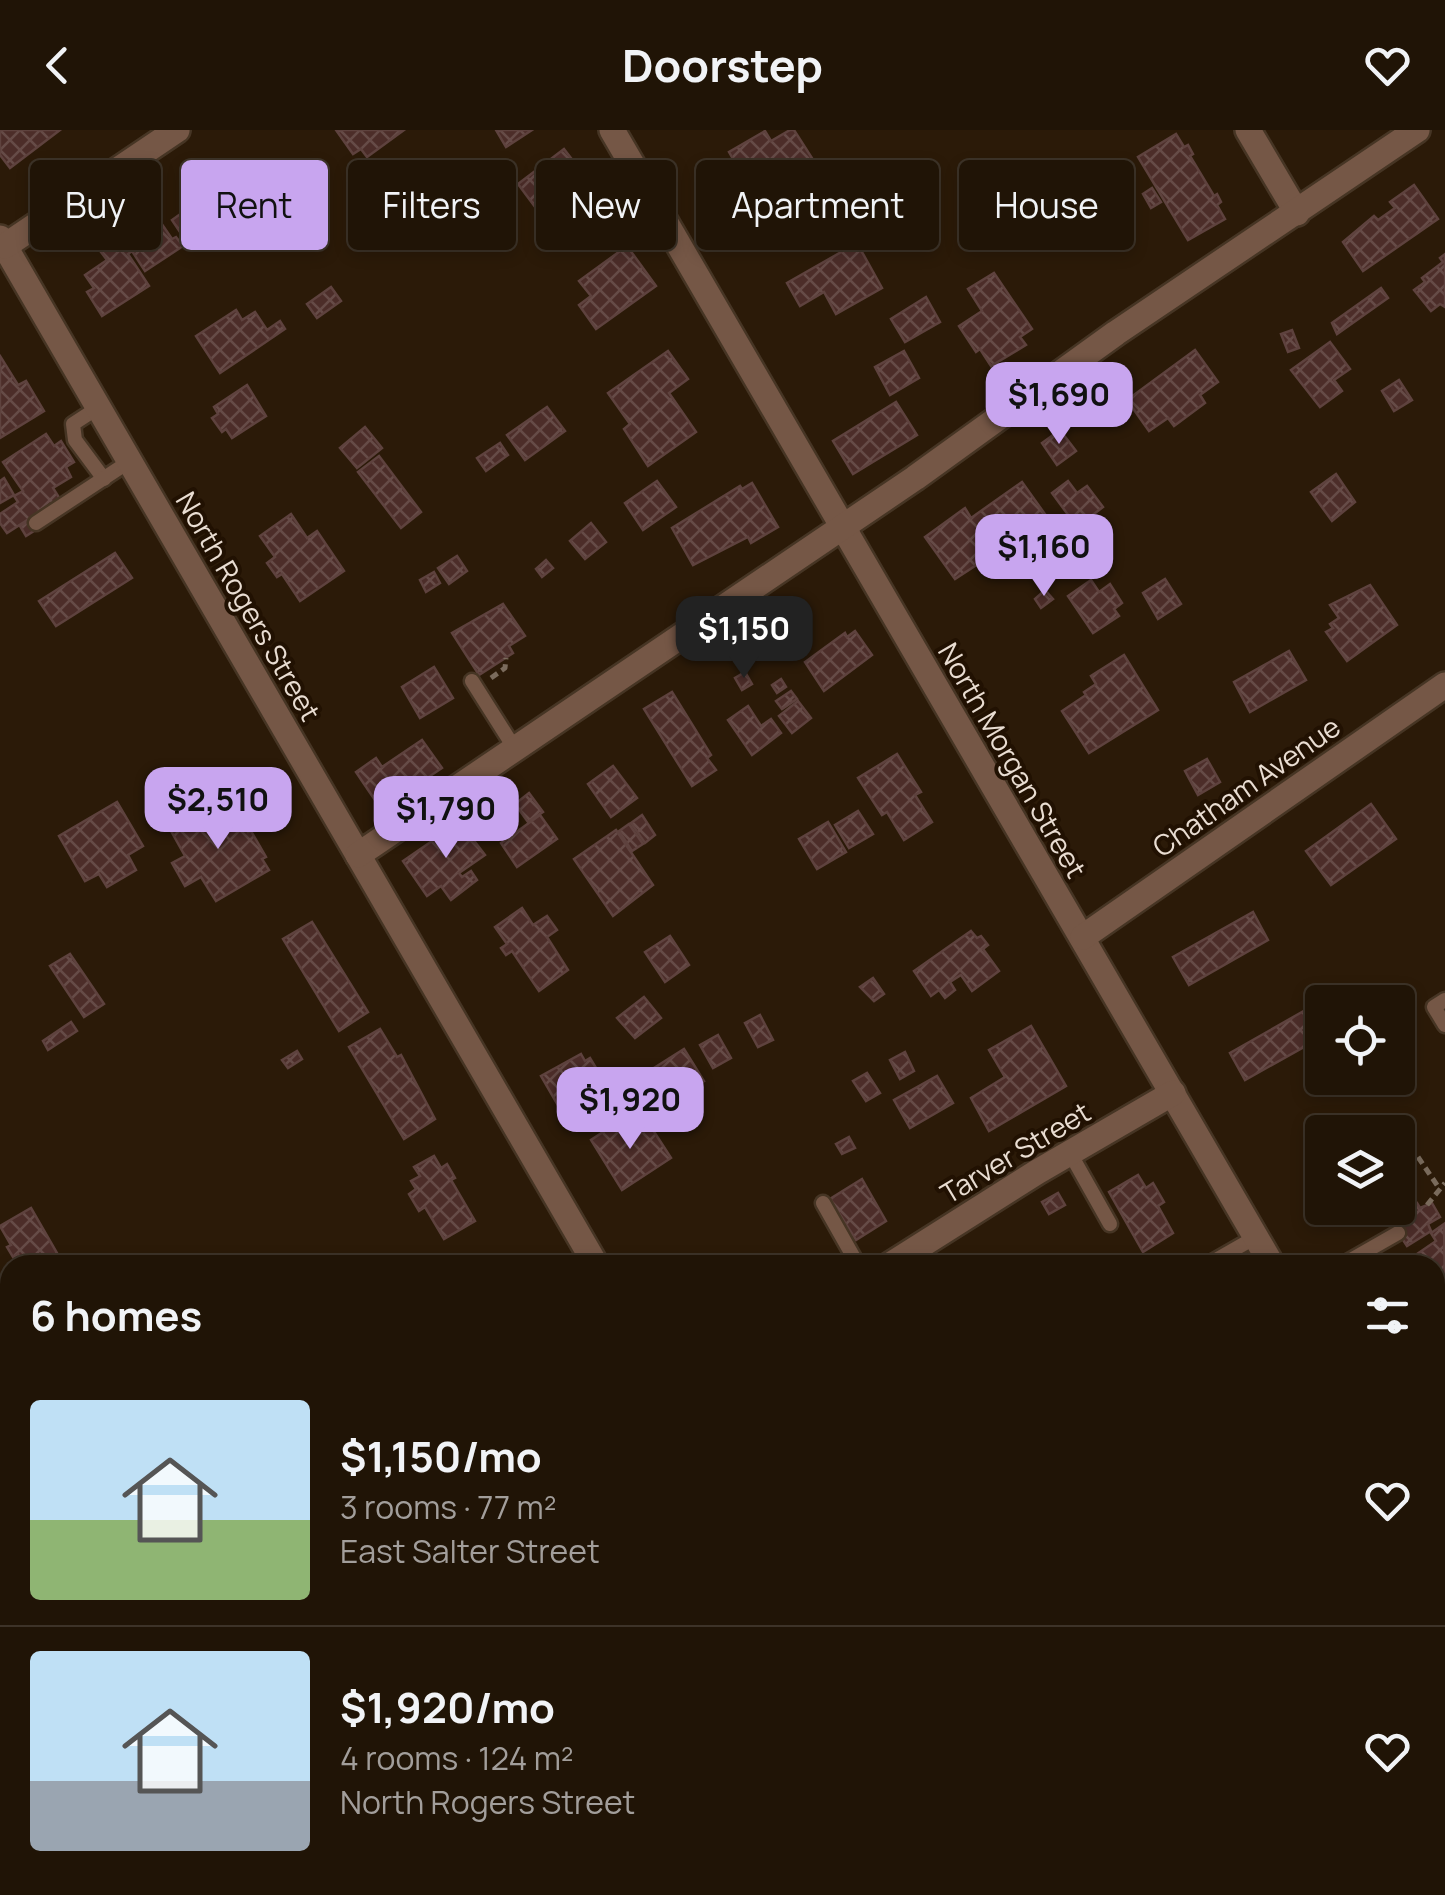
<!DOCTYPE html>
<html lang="en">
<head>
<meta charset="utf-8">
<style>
  body { margin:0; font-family:Manrope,sans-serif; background:#281d10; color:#f1f3f6; height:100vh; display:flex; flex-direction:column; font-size:38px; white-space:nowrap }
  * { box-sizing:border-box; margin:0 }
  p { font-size:32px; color:#a29e9b }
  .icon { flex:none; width:55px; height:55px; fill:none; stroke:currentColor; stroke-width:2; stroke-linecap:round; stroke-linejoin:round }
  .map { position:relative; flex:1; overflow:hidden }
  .drawer { position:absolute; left:0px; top:1125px; width:1445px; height:640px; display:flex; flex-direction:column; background:#201406; border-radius:30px 30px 0 0; box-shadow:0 5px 15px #0003,0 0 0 2px #3d3328 }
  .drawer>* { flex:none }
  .banner { position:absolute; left:30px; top:30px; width:1385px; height:90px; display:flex; gap:20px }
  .fabs { position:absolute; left:1305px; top:855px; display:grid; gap:20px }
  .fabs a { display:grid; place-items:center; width:110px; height:110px; border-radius:10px; background:#201406; box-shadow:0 5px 15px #0003,0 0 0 2px #3d3328; font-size:50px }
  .price { position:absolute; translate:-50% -85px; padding:0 22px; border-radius:20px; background:#c8a5ef; color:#111; font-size:32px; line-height:65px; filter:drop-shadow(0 2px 5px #0008) }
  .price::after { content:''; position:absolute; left:50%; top:60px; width:30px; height:22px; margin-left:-15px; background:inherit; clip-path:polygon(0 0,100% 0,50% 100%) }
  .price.current { background:#222; color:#fff }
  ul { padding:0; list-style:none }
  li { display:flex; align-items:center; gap:30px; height:250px; padding:0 30px }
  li+li { border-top:2px solid #3d3328 }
  li span { display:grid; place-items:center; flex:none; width:280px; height:200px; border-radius:10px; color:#555 }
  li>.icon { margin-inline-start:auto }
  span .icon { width:120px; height:120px; fill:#fffc; stroke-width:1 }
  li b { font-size:42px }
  h2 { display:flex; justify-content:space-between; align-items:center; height:120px; padding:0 30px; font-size:42px }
  .chip { padding:0 35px; border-radius:10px; background:#201406; box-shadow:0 5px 15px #0003,0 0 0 2px #3d3328; font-size:35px; line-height:90px }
  .chip.current { background:#c8a5ef; color:#111 }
  header { display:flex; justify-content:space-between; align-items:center; height:130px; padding:0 30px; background:#201406; font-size:45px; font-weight:700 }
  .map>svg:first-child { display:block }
</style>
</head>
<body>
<header><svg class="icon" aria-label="back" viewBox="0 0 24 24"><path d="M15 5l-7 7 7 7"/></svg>Doorstep<svg class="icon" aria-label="heart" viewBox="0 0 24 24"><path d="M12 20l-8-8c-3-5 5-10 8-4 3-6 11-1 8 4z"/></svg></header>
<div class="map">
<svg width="1445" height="1765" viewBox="0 0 1445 1765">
  <defs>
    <pattern id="building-cross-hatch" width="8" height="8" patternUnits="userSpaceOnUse" patternTransform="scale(2.5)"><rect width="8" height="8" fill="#4c2d29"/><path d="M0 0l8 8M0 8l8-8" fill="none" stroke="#664b47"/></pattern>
  </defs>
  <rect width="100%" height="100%" fill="#2b1a08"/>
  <g fill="url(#building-cross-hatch)" stroke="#5e423e" stroke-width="2.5">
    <path d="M 0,0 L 60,0 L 10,38 L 0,25 Z"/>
    <path d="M 336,0 L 404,0 L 367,27 L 361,19 L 353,24 Z"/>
    <path d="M 496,0 L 532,0 L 506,17 Z"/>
    <path d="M 790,0 L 794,0 L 812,28 L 790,42 L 811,78 L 769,103 L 763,93 L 755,98 L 736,67 L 744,62 L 740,53 L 745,50 L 729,22 L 765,1 L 771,11 Z"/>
    <path d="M 1176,4 L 1184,17 L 1188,15 L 1193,24 L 1190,26 L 1214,66 L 1217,64 L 1221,72 L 1217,75 L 1225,89 L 1188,110 L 1138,27 Z"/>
    <path d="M 564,19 L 594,58 L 547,93 L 518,54 Z"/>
    <path d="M 1068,38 L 1075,50 L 1063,56 L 1057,45 Z"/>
    <path d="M 1414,55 L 1438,89 L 1363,141 L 1343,112 L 1374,86 L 1378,90 L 1395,78 L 1390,72 Z"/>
    <path d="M 1152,58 L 1161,72 L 1151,78 L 1143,64 Z"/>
    <path d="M 186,80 L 196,95 L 182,105 L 172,90 Z"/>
    <path d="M 157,87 L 172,109 L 176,107 L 183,116 L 145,141 L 132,121 L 128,124 L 149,156 L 102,186 L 87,162 L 94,158 L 85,145 L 107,130 L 101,122 L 114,109 L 127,101 L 130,106 Z"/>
    <path d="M 857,113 L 882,158 L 836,184 L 824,162 L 800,176 L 787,153 Z"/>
    <path d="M 627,116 L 656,156 L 596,199 L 579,175 L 591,166 L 579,151 Z"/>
    <path d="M 1445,124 L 1445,177 L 1440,174 L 1431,181 L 1414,160 L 1425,152 L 1422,148 L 1443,132 L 1440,128 Z"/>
    <path d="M 994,143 L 1032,199 L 1020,207 L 1026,215 L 991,236 L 980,219 L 976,222 L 959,196 L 982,181 L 968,159 Z"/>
    <path d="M 331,157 L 341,171 L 317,188 L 307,174 Z"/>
    <path d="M 1381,158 L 1388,168 L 1337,204 L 1332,193 Z"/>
    <path d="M 926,167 L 940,192 L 905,212 L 891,189 Z"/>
    <path d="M 236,180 L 242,190 L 255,182 L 267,200 L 280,191 L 285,199 L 220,243 L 196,206 Z"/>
    <path d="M 1292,200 L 1299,218 L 1288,222 L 1281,204 Z"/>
    <path d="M 1330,212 L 1350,239 L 1334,250 L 1342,261 L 1320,277 L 1291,240 Z"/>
    <path d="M 1195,220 L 1218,252 L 1200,265 L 1205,273 L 1174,296 L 1168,288 L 1149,301 L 1127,270 Z"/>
    <path d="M 668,221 L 688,249 L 669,263 L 696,302 L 648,336 L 624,299 L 630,294 L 608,263 Z"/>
    <path d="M 904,221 L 919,248 L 890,265 L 875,237 Z"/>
    <path d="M 0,226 L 18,255 L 26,251 L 44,281 L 0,308 Z"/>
    <path d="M 1399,250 L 1412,270 L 1394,281 L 1382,261 Z"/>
    <path d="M 247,255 L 266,286 L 232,308 L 226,299 L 222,302 L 212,288 L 218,284 L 214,277 Z"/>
    <path d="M 896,272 L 917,305 L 853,344 L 833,311 Z"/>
    <path d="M 547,277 L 565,301 L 525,330 L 507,305 Z"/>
    <path d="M 365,297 L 382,318 L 357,338 L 340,318 Z"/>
    <path d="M 1060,300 L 1076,321 L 1057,335 L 1042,313 Z"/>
    <path d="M 46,304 L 54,316 L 61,311 L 74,332 L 66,337 L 71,347 L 53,358 L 60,369 L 7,403 L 0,393 L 0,384 L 18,372 L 14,366 L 23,361 L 3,332 Z"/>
    <path d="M 500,313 L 508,325 L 486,341 L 477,328 Z"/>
    <path d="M 379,326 L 421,382 L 401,398 L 358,342 Z"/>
    <path d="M 1336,344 L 1355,372 L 1332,391 L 1311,362 Z"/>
    <path d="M 4,348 L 14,365 L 0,373 L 0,351 Z"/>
    <path d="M 657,351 L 676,377 L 643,400 L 625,373 Z"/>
    <path d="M 1068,351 L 1077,363 L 1087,356 L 1103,377 L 1077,397 L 1052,363 Z"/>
    <path d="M 1022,352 L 1047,387 L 1023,404 L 1029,411 L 1010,425 L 1004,417 L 955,449 L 925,407 L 965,378 L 971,388 Z"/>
    <path d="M 752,353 L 778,397 L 751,413 L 748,407 L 693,435 L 672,398 L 740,356 L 742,359 Z"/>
    <path d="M 291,384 L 307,408 L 317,401 L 344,441 L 300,471 L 282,444 L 277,447 L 267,433 L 275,427 L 260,406 Z"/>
    <path d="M 32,390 L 37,399 L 26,406 L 20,396 Z"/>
    <path d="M 591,393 L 606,412 L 585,429 L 570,411 Z"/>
    <path d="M 115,423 L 132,448 L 56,496 L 39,471 Z"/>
    <path d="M 457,426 L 467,441 L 449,454 L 438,438 Z"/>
    <path d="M 546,430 L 553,438 L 542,447 L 536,439 Z"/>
    <path d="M 434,442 L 440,453 L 426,462 L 420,450 Z"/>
    <path d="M 1165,449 L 1181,474 L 1158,489 L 1143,463 Z"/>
    <path d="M 1091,450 L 1099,462 L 1110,454 L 1122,473 L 1114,479 L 1119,486 L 1093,503 L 1068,466 Z"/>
    <path d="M 1370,455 L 1397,495 L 1347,531 L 1326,502 L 1333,498 L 1330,494 L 1339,488 L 1330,475 Z"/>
    <path d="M 1045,460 L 1053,469 L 1041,478 L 1035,469 Z"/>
    <path d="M 503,474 L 525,506 L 509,516 L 513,523 L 479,545 L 452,503 Z"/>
    <path d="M 855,501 L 872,525 L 824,561 L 805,532 L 845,503 L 847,507 Z"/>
    <path d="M 1289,521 L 1306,550 L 1250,582 L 1234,552 Z"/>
    <path d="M 1124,525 L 1158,580 L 1089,623 L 1062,581 L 1086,565 L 1084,562 L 1096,554 L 1091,546 Z"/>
    <path d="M 434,537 L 453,568 L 420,588 L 402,557 Z"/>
    <path d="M 745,542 L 752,554 L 742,560 L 735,548 Z"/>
    <path d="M 781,549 L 786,557 L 777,563 L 772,555 Z"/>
    <path d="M 791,561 L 797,569 L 782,579 L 776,571 Z"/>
    <path d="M 672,562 L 711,625 L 707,628 L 716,640 L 692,656 L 644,579 Z"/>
    <path d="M 798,571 L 811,588 L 792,603 L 779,586 Z"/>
    <path d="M 748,576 L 761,596 L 771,589 L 781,603 L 752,625 L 728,590 Z"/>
    <path d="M 422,610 L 442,638 L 381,679 L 356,642 L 376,628 L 382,637 Z"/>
    <path d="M 897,624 L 921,662 L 915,665 L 932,692 L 904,710 L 887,682 L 882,685 L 858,648 Z"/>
    <path d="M 1207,629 L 1220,652 L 1198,665 L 1185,641 Z"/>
    <path d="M 613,636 L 637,668 L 611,687 L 588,654 Z"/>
    <path d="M 529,663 L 543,682 L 528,692 L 515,674 Z"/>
    <path d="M 215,671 L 228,694 L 238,688 L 248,702 L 251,701 L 266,727 L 262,729 L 269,740 L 216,771 L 201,747 L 185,756 L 172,733 L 185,726 L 171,701 Z"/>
    <path d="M 117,672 L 143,716 L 128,725 L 136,740 L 107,757 L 99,744 L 85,751 L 59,706 Z"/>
    <path d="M 1371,674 L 1396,709 L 1331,755 L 1306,721 Z"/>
    <path d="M 858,681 L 873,704 L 849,718 L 835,695 Z"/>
    <path d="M 540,685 L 557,709 L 517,737 L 501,713 Z"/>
    <path d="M 642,685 L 655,705 L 645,713 L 631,693 Z"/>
    <path d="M 464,689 L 476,705 L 472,708 L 485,725 L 459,743 L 462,747 L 471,741 L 477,750 L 451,770 L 441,756 L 427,766 L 403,731 Z"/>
    <path d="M 828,692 L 846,722 L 817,739 L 799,709 Z"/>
    <path d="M 629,694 L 643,714 L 632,721 L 619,701 Z"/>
    <path d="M 616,700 L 653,755 L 613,786 L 574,729 Z"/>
    <path d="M 522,778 L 533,795 L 547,786 L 557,800 L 547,807 L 568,840 L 539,861 L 512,821 L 506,825 L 501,818 L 507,814 L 495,797 Z"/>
    <path d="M 1253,782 L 1268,810 L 1189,855 L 1173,827 Z"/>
    <path d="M 312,792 L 368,882 L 339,901 L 283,809 Z"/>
    <path d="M 971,801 L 977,808 L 981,806 L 988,815 L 983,819 L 999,841 L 972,861 L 961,845 L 950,852 L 955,860 L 945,868 L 939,860 L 931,866 L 914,841 Z"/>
    <path d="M 670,806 L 689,835 L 665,852 L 645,822 Z"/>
    <path d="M 70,824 L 104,874 L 84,887 L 50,836 Z"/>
    <path d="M 873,848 L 884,864 L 874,871 L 860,857 Z"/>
    <path d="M 644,867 L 661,888 L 635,908 L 617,888 Z"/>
    <path d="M 1309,878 L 1322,907 L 1245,950 L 1230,923 Z"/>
    <path d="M 760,885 L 773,910 L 758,917 L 745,893 Z"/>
    <path d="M 71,892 L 77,901 L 48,920 L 43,911 Z"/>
    <path d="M 1031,896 L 1066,956 L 989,1001 L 971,968 L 1005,947 L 989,920 Z"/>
    <path d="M 380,899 L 397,927 L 401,925 L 435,989 L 404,1009 L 349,917 Z"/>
    <path d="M 718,905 L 731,928 L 713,938 L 700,915 Z"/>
    <path d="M 684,919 L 704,951 L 661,978 L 643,945 Z"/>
    <path d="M 297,921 L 302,929 L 288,938 L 282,930 Z"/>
    <path d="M 905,922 L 914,941 L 900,949 L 890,930 Z"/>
    <path d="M 581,924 L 585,931 L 590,928 L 599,943 L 594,945 L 603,960 L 563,984 L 541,946 Z"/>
    <path d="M 867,943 L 880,963 L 866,971 L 853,951 Z"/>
    <path d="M 937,946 L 953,973 L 910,998 L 894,970 Z"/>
    <path d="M 626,987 L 638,1005 L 651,997 L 671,1028 L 622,1060 L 591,1010 Z"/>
    <path d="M 849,1007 L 855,1018 L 842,1024 L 836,1014 Z"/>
    <path d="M 434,1026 L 441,1038 L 447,1034 L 455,1048 L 451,1050 L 475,1091 L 444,1109 L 425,1077 L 419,1081 L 409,1064 L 416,1059 L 411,1051 L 420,1046 L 414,1037 Z"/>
    <path d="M 1138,1045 L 1146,1058 L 1153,1053 L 1164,1072 L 1158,1076 L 1173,1103 L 1143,1122 L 1109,1062 Z"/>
    <path d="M 862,1049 L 886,1091 L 856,1110 L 830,1069 Z"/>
    <path d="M 1058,1063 L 1065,1075 L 1049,1084 L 1042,1072 Z"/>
    <path d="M 1417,1073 L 1420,1078 L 1432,1073 L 1440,1087 L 1428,1094 L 1431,1101 L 1407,1116 L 1390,1090 Z"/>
    <path d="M 31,1078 L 57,1123 L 36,1135 L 24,1135 L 18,1124 L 13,1127 L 7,1117 L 11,1115 L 0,1096 Z"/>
    <path d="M 1444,1094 L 1445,1164 L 1435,1170 L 1435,1135 L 1401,1135 L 1436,1111 L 1431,1103 Z"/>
    <path d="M 10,1623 L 10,1677 L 0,1683 L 0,1629 Z"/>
    <path d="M 1445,1656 L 1445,1683 L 1435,1662 Z"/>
    <path d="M 10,1681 L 10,1706 L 6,1709 L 0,1699 L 0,1688 Z"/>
    <path d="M 156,1755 L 212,1755 L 195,1765 L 170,1765 L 166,1757 L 159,1761 Z"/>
    <path d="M 828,1756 L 829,1755 L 901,1756 L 885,1765 L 833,1765 Z"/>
  </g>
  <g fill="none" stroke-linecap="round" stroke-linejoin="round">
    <g stroke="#463524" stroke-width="19">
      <g id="lane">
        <path d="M 99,277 L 73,294 L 75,310 L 104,349"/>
        <path d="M 36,393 L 130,331"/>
        <path d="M 472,551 L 515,619"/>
        <path d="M 1445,870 L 1434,877 L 1445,895"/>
        <path d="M 1070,1023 L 1110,1094"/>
        <path d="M 823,1073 L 858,1135"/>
        <path d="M 1207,1135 L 1256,1107"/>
        <path d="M 1342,1135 L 1398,1103"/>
      </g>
    </g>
    <g stroke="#463524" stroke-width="30">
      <g id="street">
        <path d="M 612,0 L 1272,1135"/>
        <path d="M 1248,0 L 1297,83"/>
        <path d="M 0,108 L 596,1135"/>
        <path d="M 5,116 L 177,0"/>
        <path d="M 358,725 L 915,348 L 1116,203 L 1417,0"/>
        <path d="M 1083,807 L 1445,555"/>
        <path d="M 890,1135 L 1037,1042 L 1173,963"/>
        <path d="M 0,1228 L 10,1246"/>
        <path d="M 1435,1298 L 1445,1291"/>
        <path d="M 0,1336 L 10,1341"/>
        <path d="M 1435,1413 L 1445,1431"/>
        <path d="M 0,1523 L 10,1522"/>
        <path d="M 303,1755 L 309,1765"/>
        <path d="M 957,1755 L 963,1765"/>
      </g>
    </g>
    <g stroke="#7a6b5c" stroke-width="5" stroke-dasharray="8 5" stroke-linecap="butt">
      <path d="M 491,548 L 505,538 L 506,528"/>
      <path d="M 1418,1027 L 1439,1058"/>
      <path d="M 1427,1075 L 1445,1053"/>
    </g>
    <use href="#lane" stroke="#755746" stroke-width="14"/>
    <use href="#street" stroke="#755746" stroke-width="25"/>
  </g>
  <g text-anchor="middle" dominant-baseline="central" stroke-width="8" stroke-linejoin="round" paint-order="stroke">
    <g font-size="28" fill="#e9ddd2" stroke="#211102">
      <text transform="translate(249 476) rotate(60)">North Rogers Street</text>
      <text transform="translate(1013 630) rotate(60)">North Morgan Street</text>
      <text transform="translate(1246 656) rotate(-35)">Chatham Avenue</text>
      <text transform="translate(1015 1022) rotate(-31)">Tarver Street</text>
    </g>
  </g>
</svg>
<div class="fabs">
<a><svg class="icon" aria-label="locate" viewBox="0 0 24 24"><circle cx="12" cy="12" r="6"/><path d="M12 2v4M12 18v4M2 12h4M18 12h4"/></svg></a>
<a><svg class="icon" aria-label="layers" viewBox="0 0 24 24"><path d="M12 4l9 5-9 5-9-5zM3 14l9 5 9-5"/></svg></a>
</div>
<b class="price" style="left:1059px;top:317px">$1,690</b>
<b class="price" style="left:1044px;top:469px">$1,160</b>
<b class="price current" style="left:744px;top:551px">$1,150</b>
<b class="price" style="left:218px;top:722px">$2,510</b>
<b class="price" style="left:446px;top:731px">$1,790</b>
<b class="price" style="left:630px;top:1022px">$1,920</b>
<div class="banner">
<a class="chip">Buy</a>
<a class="chip current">Rent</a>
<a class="chip">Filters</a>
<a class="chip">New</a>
<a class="chip">Apartment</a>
<a class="chip">House</a>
</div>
<section class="drawer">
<h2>6 homes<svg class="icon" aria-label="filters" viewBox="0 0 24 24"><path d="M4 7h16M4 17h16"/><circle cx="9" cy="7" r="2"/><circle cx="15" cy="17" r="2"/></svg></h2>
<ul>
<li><span style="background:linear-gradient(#bfe0f5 60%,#8fb573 0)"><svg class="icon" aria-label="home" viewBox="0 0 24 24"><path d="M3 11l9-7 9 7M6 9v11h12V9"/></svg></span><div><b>$1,150/mo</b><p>3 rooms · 77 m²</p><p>East Salter Street</p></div><svg class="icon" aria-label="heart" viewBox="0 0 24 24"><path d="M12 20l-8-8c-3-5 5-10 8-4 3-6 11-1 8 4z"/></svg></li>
<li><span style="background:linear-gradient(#bfe0f5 65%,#9aa5b1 0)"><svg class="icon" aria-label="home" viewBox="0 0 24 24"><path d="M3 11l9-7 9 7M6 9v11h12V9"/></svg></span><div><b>$1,920/mo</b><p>4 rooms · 124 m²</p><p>North Rogers Street</p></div><svg class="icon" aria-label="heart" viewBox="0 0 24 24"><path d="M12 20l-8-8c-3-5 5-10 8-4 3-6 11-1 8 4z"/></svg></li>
</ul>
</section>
</div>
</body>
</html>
